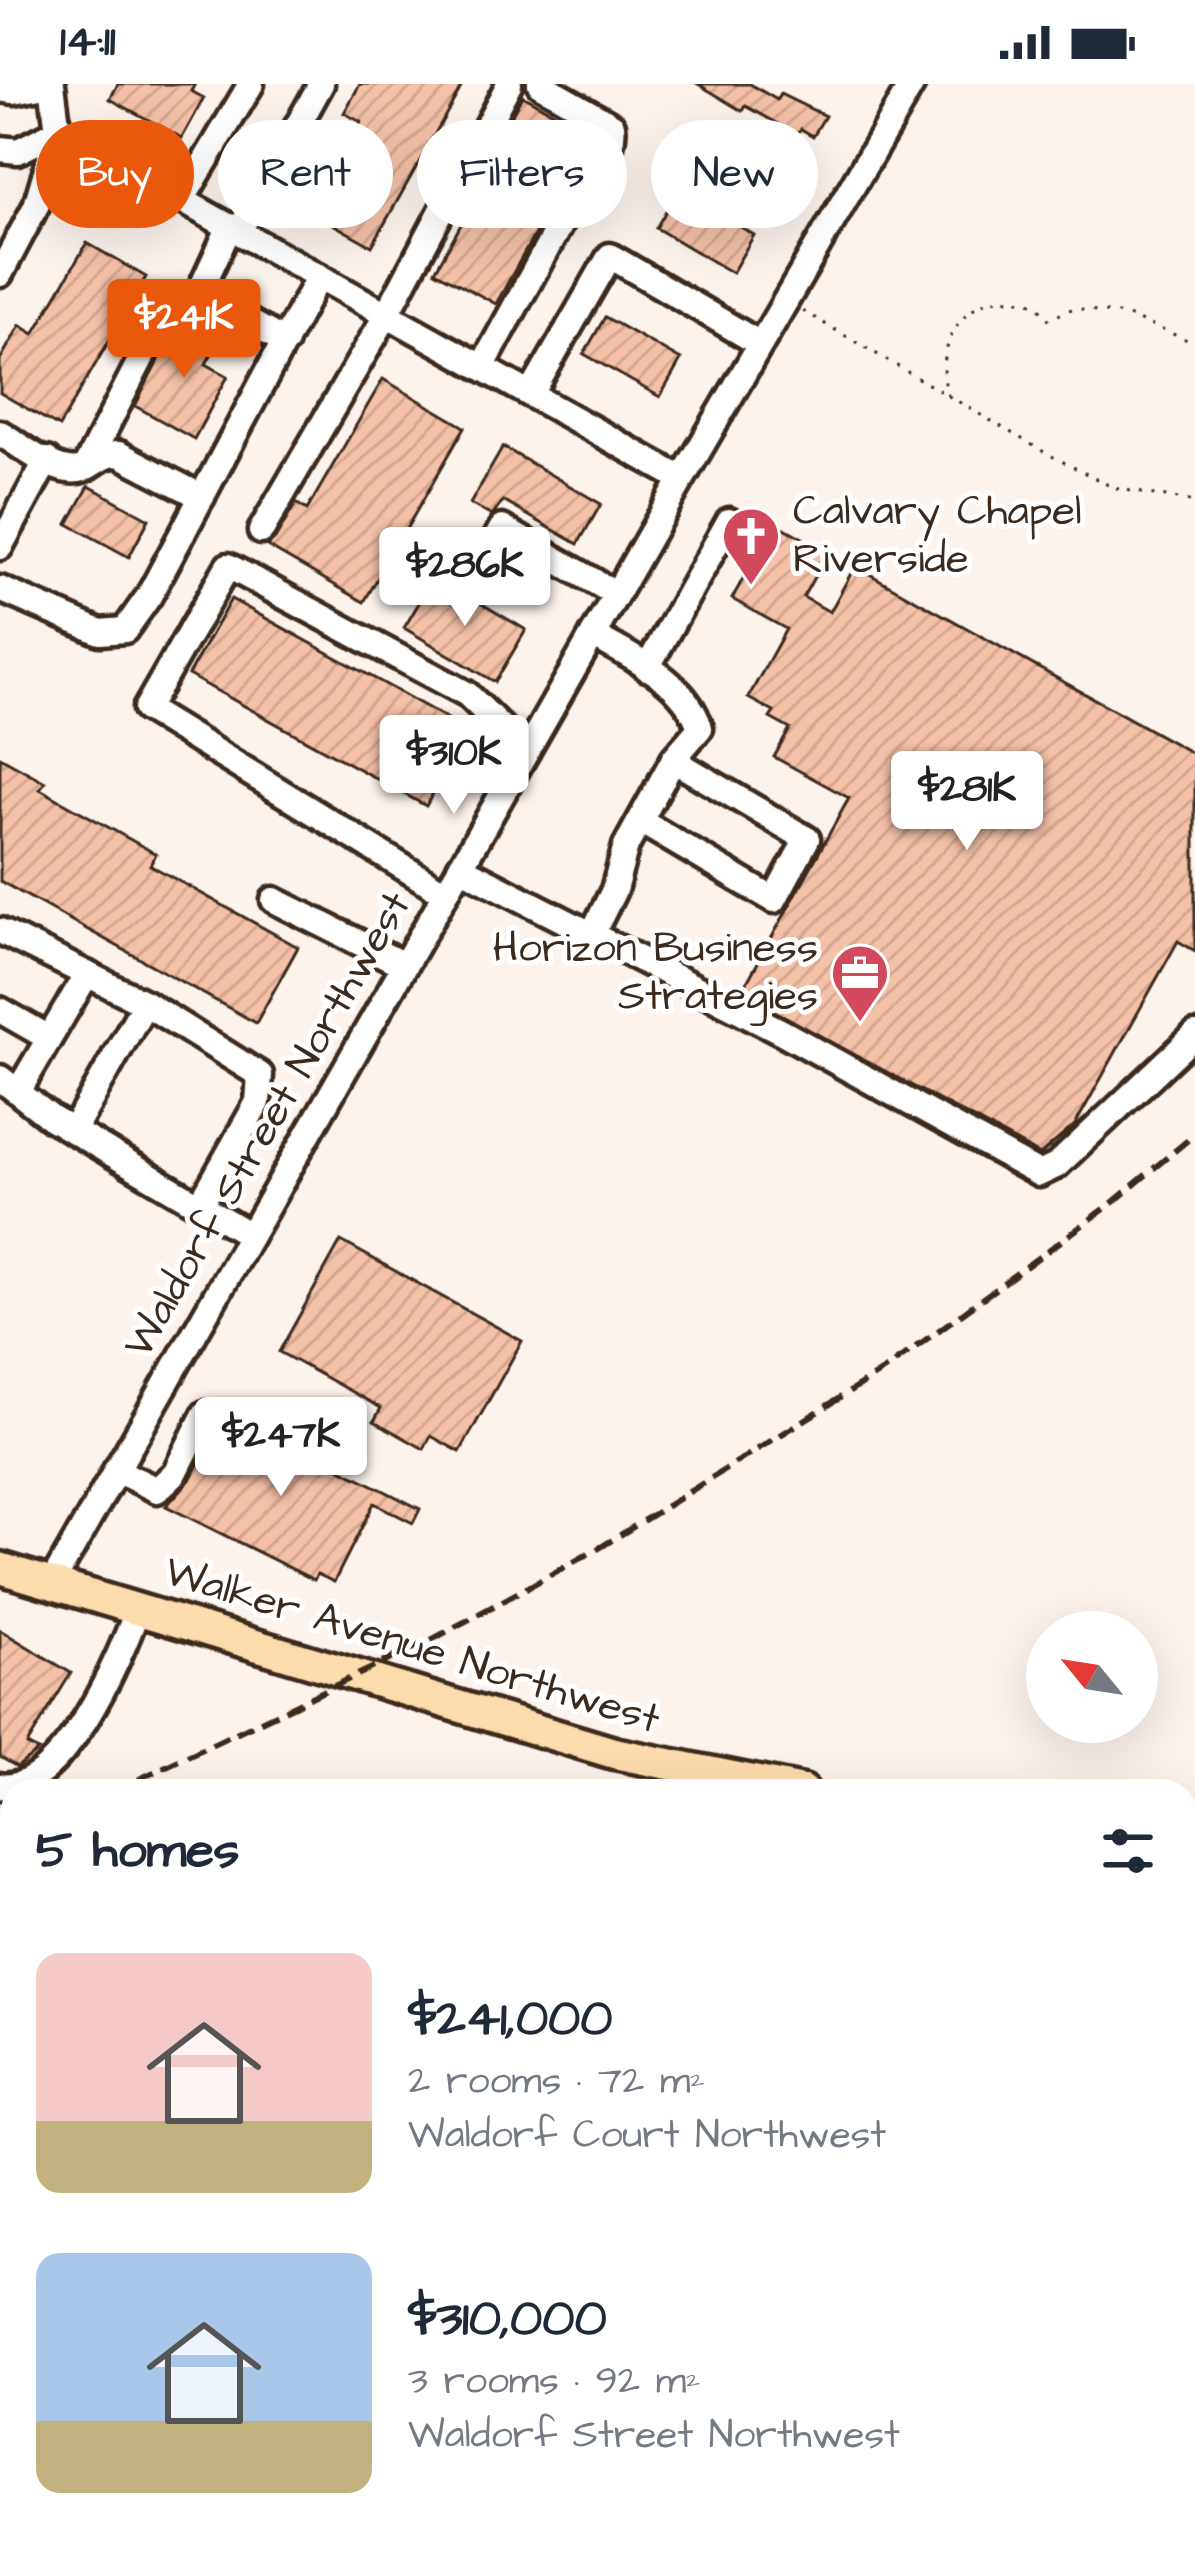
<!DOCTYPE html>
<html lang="en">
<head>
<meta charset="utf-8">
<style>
  body { margin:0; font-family:"Architects Daughter",sans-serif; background:#f6f6f7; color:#1f2937; height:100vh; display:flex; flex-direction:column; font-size:45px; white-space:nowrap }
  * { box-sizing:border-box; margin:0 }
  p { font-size:39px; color:#747a83 }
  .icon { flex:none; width:66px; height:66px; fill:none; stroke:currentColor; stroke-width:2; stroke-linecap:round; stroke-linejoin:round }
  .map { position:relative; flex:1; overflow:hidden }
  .details { position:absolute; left:0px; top:1695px; width:1197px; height:771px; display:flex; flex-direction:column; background:#fff; border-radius:36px 36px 0 0; box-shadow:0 12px 48px #0002 }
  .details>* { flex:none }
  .banner { position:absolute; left:36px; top:36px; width:1125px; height:108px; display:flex; gap:24px }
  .needle { width:78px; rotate:300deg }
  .controls { position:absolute; left:1026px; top:1527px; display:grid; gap:24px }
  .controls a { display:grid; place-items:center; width:132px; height:132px; border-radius:50%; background:#fff; box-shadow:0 12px 48px #0002; font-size:60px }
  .price { position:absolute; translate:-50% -102px; padding:0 27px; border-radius:12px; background:#fff; color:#222; font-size:39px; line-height:78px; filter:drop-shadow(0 3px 6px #0008) }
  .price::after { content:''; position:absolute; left:50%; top:72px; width:36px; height:27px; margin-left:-18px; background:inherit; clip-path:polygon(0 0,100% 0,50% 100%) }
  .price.selected { background:#ea580c; color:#fff }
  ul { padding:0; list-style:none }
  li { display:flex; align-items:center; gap:36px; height:300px; padding:0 36px }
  li span { display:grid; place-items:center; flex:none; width:336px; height:240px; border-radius:24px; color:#555 }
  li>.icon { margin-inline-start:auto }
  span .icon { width:144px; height:144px; fill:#fffc; stroke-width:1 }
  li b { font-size:51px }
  h2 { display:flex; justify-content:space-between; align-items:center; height:144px; padding:0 36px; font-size:51px }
  .chip { padding:0 42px; border-radius:54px; background:#fff; box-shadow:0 12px 48px #0002; font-size:42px; line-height:108px }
  .chip.selected { background:#ea580c; color:#fff }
  .status { display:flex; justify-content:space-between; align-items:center; height:84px; padding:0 60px; background:#fff; direction:ltr }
  .status svg { height:33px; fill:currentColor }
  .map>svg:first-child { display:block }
</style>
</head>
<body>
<div class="status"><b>14:11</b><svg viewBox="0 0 49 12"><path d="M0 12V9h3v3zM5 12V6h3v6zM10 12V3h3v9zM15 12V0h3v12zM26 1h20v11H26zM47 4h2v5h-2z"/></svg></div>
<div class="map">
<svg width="1195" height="2465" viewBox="0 0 1195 2465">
  <defs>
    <pattern id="building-hatch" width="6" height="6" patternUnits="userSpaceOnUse" patternTransform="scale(3)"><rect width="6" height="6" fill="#f5c1a7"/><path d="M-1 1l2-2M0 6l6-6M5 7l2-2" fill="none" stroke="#d3a68f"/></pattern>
  </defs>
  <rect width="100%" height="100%" fill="#fdf3ed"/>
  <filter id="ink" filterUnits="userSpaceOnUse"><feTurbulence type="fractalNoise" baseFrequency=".00833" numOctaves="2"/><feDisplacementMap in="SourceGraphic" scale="24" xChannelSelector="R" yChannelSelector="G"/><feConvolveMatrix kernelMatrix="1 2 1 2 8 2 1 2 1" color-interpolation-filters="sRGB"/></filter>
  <g filter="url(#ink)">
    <g fill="url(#building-hatch)" stroke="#3b2a1e" stroke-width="3">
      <path d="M 118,0 L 195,0 L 191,7 L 204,14 L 182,54 L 110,15 Z"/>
      <path d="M 360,0 L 463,0 L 372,162 L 295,119 L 319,75 L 335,84 L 361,38 L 344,29 Z"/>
      <path d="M 698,0 L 750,0 L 777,16 L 780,10 L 825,32 L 813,52 L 801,45 L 797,50 L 746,22 L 743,27 Z"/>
      <path d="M 522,11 L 595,52 L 583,78 L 578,84 L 573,81 L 496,220 L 435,187 L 496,78 L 489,74 Z"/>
      <path d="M 678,106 L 754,151 L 732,189 L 656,144 Z"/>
      <path d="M 87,159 L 146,193 L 59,343 L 0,309 L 0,276 L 20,241 L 34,250 Z"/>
      <path d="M 605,233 L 681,276 L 660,313 L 584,270 Z"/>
      <path d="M 180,234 L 219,256 L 206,280 L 228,292 L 194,355 L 135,322 Z"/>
      <path d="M 383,295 L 465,343 L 364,518 L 267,462 L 275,455 L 296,419 L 307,426 Z"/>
      <path d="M 503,363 L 601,420 L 578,460 L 503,417 L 492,432 L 470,420 Z"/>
      <path d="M 89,402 L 149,435 L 129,473 L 68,440 Z"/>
      <path d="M 774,438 L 828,468 L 803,513 L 830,528 L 855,482 L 1195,671 L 1195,867 L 1178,857 L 1075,1041 L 1040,1071 L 741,909 L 849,714 L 774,673 L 790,645 L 770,634 L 774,628 L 748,614 L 786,545 L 732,515 Z"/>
      <path d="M 435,492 L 526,546 L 495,598 L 404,544 Z"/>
      <path d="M 231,515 L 468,646 L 426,722 L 188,591 Z"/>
      <path d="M 0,673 L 45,698 L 40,705 L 156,770 L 150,781 L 298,863 L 256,939 L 0,797 Z"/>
      <path d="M 341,1157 L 522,1257 L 460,1368 L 431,1352 L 424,1365 L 374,1337 L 381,1324 L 279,1268 Z"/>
      <path d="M 221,1324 L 420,1425 L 413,1439 L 374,1419 L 334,1498 L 317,1490 L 314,1496 L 166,1422 L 190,1396 L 220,1337 Z"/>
      <path d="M 0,1546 L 71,1589 L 27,1661 L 38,1667 L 17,1683 L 0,1673 Z"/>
    </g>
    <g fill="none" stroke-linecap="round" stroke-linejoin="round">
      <g stroke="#3b2a1e" stroke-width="33">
        <g id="minor">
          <path d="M 0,5 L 14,7 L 51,0"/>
          <path d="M 58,47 L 682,395"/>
          <path d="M 0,65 L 18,67 L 58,47"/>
          <path d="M 182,116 L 251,0"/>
          <path d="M 230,142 L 201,205 L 211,216 L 285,258"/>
          <path d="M 239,147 L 321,0"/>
          <path d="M 0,190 L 36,122 L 58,47 L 52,0"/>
          <path d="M 482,283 L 576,111 C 594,92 616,67 612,41 L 540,0"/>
          <path d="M 531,310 L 610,172 L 760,260"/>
          <path d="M 0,349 C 21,361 58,394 83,385 C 97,379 103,369 119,370 L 202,413"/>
          <path d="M 86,382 L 145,267"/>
          <path d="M 261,447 L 387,230 L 509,0"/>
          <path d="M 0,463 L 47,376"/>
          <path d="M 473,495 L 502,444 L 616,510"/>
          <path d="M 0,505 L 100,548 L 125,546 L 149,512 L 319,192"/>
          <path d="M 647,584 L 729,437"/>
          <path d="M 640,737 L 774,816 L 807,755 L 673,676"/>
          <path d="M 460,783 L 782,948 L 1039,1090 L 1056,1082 L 1195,951"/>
          <path d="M 445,809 L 146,625 L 228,482 L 467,610 L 526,668"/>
          <path d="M 274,816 L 404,881"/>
          <path d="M 0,847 L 145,919"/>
          <path d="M 591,852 L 614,806 L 626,762 L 675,673 L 700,644 C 685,596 633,575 593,551"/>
          <path d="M 0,926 L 49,954"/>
          <path d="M 0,994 L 51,1034 L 250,1151"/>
          <path d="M 19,1006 L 87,890"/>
          <path d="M 73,1047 L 145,919 L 260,991 L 258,1018 L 200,1121"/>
          <path d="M 116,1386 L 157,1406 L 175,1389 L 205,1330"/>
          <path d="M 52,1499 L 682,395 L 912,0"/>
          <path d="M 0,1702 C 62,1711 121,1572 138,1524"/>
          <path d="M 0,1813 L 12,1809"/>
          <path d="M 12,2312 L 8,2318 L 12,2328"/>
          <path d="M 0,2413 L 12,2409"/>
          <path d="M 936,2454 L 962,2465"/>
          <path d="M 20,2465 L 51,2454"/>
          <path d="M 188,2465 L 218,2454"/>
          <path d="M 298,2465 L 305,2454"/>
        </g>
      </g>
      <g stroke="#3b2a1e" stroke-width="39">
        <g id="major">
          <path d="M 0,1484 L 614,1669 L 803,1707"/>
          <path d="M 1185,1758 L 1195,1759"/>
        </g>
      </g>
      <g stroke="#3b2a1e" stroke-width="3" stroke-dasharray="3 9" stroke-linecap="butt">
        <path d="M 803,227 L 1046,369 L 1114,404 L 1195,418"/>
        <path d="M 948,312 C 933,265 962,205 1019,216 C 1021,216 1036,219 1037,221 C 1042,225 1044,231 1049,235 L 1074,224 L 1125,231 L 1195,259"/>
      </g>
      <use href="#minor" stroke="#fff" stroke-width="24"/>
      <use href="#major" stroke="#fcdcac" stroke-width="30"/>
      <g stroke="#3b2a1e" stroke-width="6" stroke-dasharray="18 9" stroke-linecap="butt">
        <path d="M 114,1707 L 435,1554 L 601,1463 L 883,1287 L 1110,1121 L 1195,1050"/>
        <path d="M 0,1760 L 12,1755"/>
      </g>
    </g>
  </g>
  <defs>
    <g id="church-pin" transform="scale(3)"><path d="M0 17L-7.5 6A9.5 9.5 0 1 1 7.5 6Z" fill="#d1495b" stroke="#fff"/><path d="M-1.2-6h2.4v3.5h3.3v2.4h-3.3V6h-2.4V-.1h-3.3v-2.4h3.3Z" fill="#fff"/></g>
    <g id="office-pin" transform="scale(3)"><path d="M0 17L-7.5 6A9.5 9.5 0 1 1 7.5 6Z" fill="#d1495b" stroke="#fff"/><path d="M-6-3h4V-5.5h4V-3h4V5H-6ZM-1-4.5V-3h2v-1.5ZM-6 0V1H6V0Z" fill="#fff"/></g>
  </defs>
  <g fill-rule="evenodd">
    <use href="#church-pin" x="751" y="452"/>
    <use href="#office-pin" x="860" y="889"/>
  </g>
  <g text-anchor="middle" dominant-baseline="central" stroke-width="10" stroke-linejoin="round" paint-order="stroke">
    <g font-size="42" fill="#3b2a1e" stroke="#fff" text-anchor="start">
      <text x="793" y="428">Calvary Chapel<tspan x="793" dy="48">Riverside</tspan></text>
      <text x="818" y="865" text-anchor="end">Horizon Business<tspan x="818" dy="48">Strategies</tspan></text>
    </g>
    <g font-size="42" fill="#3b2a1e" stroke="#fff">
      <text transform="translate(268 1041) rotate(-60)">Waldorf Street Northwest</text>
      <text transform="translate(412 1562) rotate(17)">Walker Avenue Northwest</text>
    </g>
  </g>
</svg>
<div class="controls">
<a><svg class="needle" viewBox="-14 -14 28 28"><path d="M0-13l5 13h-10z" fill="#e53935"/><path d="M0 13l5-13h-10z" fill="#747a83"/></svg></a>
</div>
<b class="price selected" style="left:184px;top:297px">$241K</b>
<b class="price" style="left:465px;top:545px">$286K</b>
<b class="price" style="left:454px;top:733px">$310K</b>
<b class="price" style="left:967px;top:769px">$281K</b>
<b class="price" style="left:281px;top:1415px">$247K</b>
<div class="banner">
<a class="chip selected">Buy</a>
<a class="chip">Rent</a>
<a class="chip">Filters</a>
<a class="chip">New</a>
</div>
<section class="details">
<h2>5 homes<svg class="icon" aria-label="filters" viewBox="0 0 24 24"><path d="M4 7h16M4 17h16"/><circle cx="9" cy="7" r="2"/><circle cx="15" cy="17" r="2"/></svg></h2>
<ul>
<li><span style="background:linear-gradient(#f6c9c9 70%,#c2b280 0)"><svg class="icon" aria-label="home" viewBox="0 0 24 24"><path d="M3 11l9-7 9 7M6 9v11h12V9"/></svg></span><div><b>$241,000</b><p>2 rooms · 72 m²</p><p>Waldorf Court Northwest</p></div></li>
<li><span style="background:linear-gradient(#a9c7e8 70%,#c2b280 0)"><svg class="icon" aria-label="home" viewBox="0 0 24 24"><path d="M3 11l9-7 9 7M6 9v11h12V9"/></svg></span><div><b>$310,000</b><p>3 rooms · 92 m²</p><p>Waldorf Street Northwest</p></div></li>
</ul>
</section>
</div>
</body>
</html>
